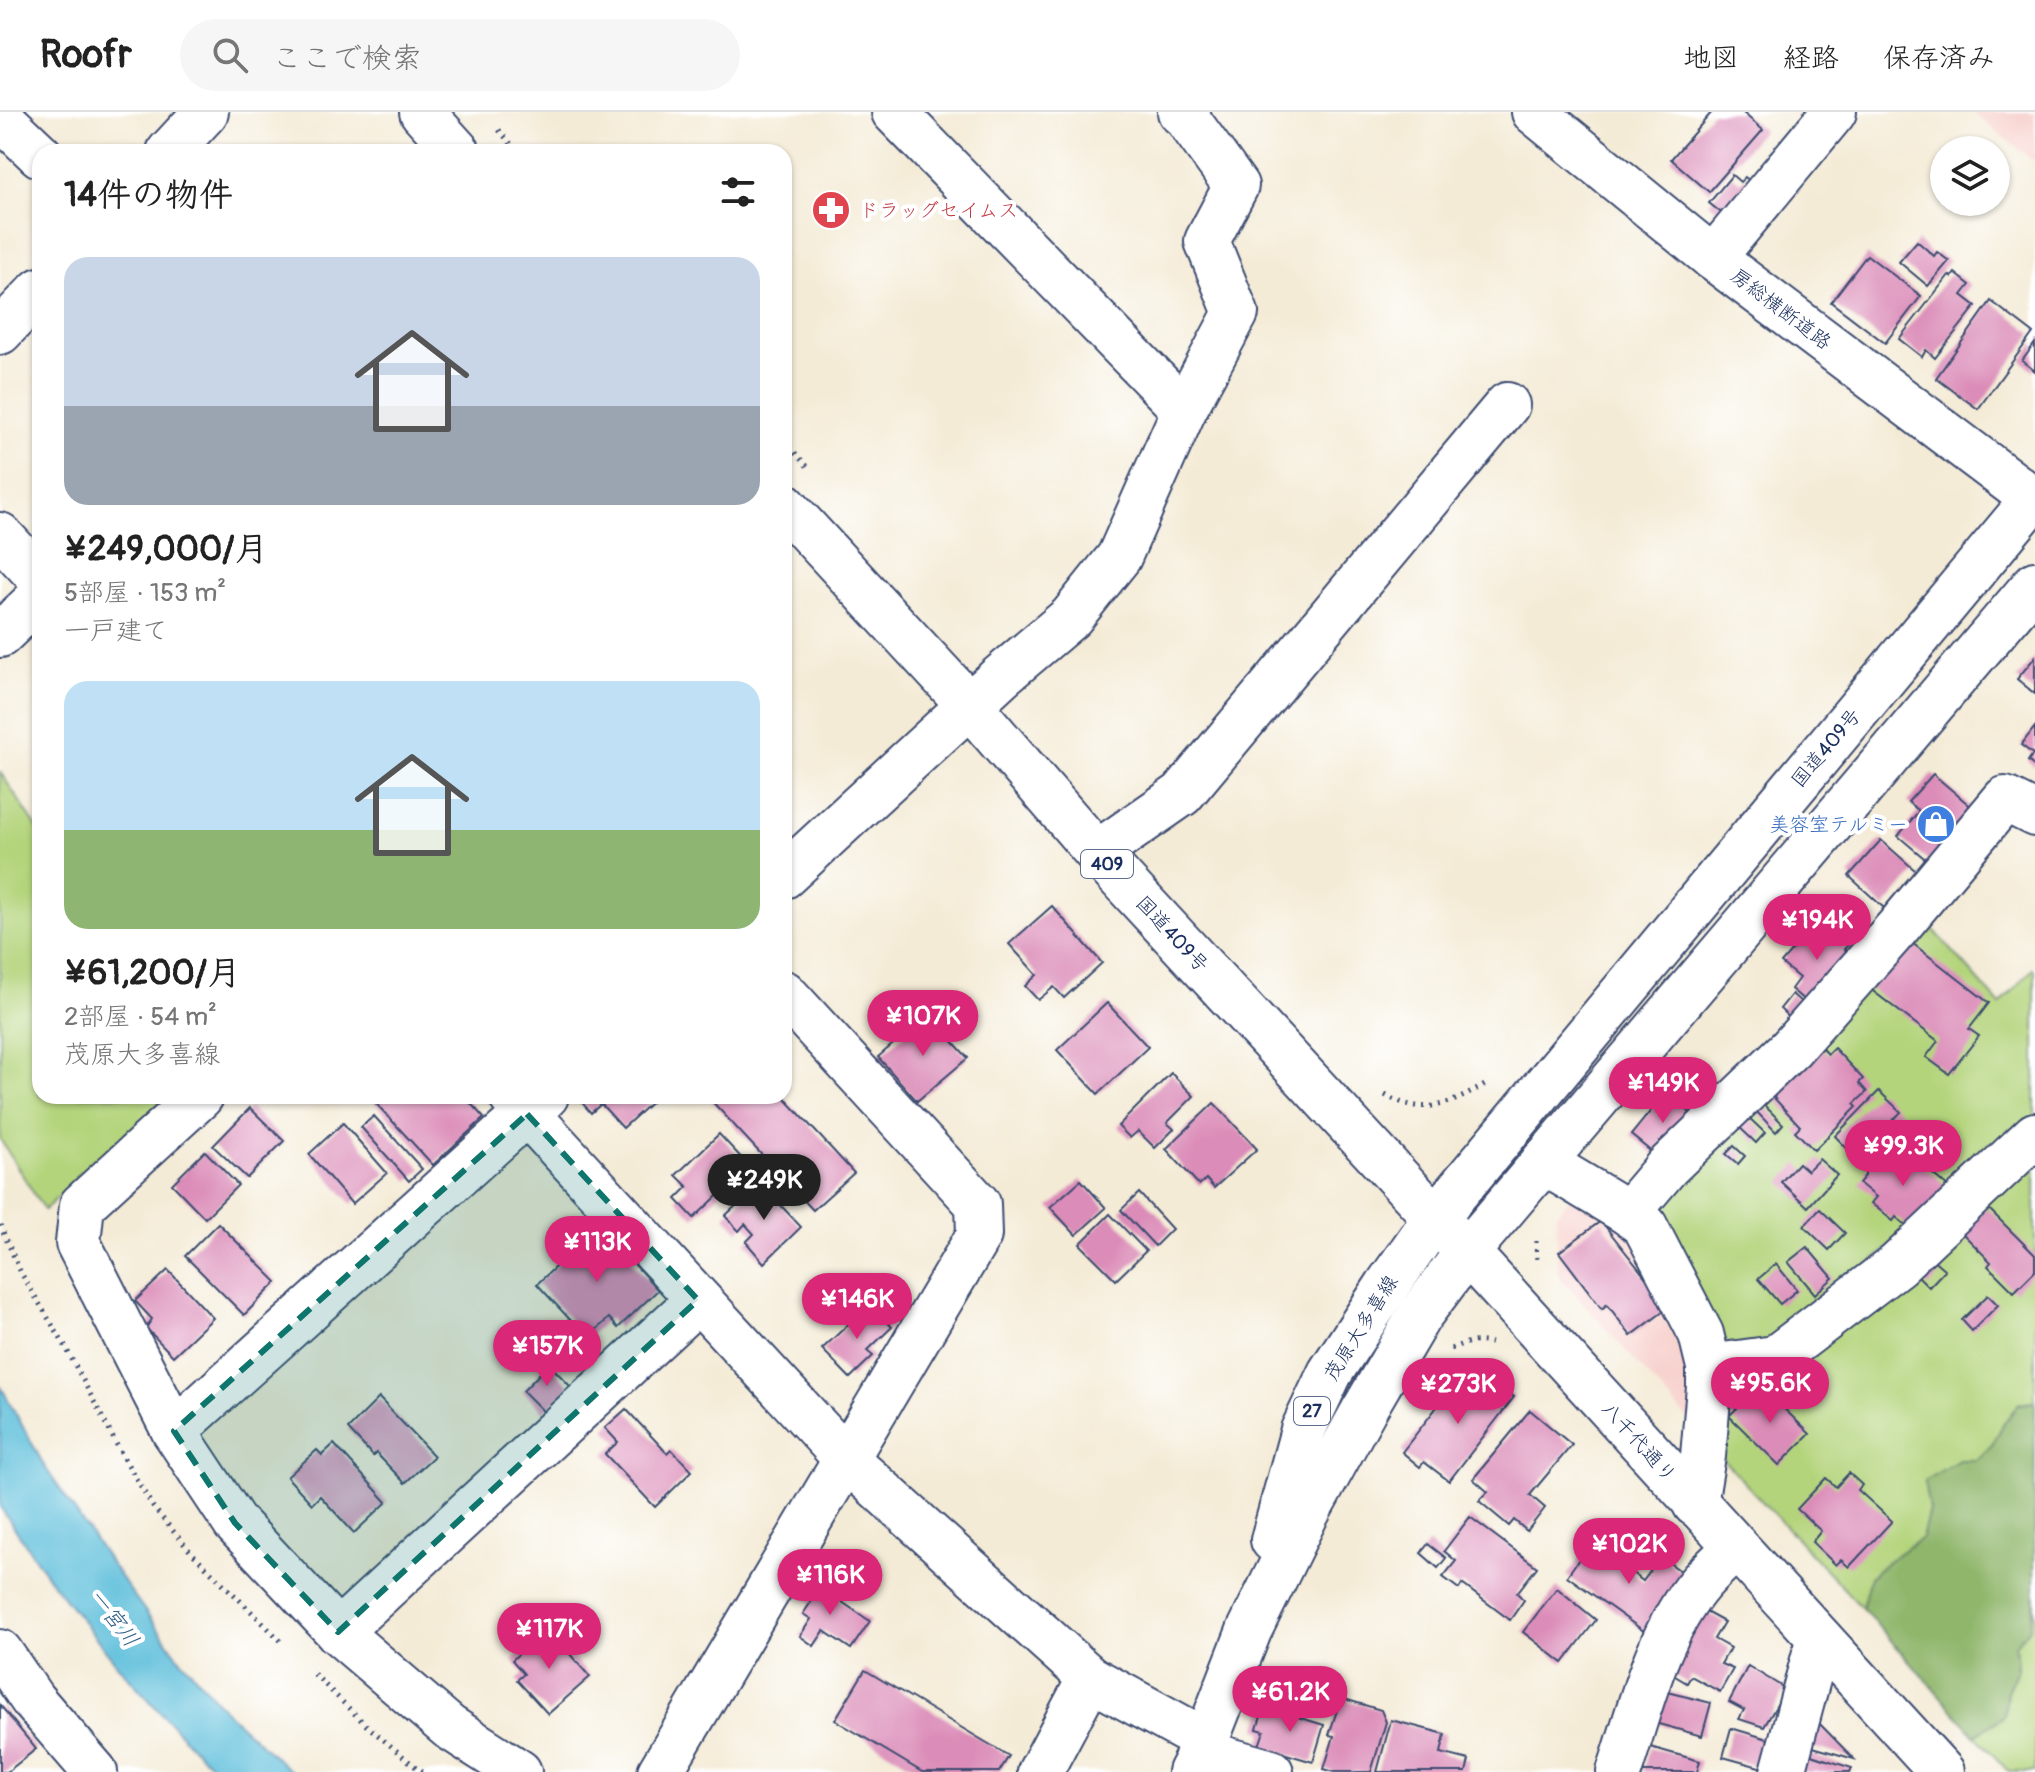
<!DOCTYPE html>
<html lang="ja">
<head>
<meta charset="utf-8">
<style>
  body { margin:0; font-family:Pangolin,"Klee One",sans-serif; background:#f6f6f6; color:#222; height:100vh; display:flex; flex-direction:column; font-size:30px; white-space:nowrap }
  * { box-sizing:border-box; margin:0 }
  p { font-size:26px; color:#767676 }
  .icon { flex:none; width:44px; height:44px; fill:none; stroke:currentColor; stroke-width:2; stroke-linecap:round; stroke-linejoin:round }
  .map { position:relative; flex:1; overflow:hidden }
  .drawer { position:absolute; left:32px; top:32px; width:760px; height:960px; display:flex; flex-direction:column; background:#fff; border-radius:24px; box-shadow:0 2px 6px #0004 }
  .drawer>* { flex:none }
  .buttons { position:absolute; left:1930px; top:24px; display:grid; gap:16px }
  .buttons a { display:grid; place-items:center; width:80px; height:80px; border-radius:50%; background:#fff; box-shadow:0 2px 6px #0004; font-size:40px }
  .price { position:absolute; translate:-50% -68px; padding:0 18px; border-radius:28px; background:#db2777; color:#fff; font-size:26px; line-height:52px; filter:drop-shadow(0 2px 4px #0008) }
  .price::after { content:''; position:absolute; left:50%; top:48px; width:24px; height:18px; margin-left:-12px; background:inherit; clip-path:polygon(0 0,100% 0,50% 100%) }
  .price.current { background:#222; color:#fff }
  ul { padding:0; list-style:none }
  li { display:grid; align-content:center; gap:16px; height:424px; padding:0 32px }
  li span { display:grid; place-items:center; height:248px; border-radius:24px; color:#555 }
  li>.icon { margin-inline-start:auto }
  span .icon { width:144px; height:144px; fill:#fffc; stroke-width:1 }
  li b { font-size:34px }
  h2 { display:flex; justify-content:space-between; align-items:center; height:96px; padding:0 32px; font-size:34px }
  header { display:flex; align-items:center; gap:48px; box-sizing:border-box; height:112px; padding:0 40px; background:#fff; border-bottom:2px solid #e0e0e0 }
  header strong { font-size:38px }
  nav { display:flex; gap:44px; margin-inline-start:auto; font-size:28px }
  .search { width:560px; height:72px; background:#f6f6f6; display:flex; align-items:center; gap:20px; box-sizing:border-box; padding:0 28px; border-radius:44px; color:#767676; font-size:30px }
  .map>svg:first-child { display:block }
</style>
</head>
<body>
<header>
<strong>Roofr</strong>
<div class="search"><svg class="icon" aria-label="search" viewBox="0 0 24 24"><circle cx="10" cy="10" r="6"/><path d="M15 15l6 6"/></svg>ここで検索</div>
<nav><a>地図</a><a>経路</a><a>保存済み</a></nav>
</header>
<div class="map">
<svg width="2035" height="1660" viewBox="0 0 2035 1660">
  <rect width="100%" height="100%" fill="#fff"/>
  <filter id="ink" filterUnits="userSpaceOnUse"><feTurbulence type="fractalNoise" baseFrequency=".0125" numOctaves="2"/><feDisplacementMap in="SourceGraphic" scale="16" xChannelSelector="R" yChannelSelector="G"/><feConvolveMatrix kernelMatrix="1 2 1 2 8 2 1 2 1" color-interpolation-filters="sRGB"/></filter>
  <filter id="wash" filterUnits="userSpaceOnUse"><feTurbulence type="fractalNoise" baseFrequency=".006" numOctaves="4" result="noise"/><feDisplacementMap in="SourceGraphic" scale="32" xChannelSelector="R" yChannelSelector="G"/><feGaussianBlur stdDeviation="1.8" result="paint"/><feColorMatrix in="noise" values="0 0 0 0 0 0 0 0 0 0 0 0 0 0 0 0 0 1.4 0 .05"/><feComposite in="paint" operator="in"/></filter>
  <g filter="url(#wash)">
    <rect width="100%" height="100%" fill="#f4ebd6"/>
    <g fill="#f7d0cc">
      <path d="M 1972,0 L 2035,0 L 2035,51 L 2035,50 Z"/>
      <path d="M 1574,1081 L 1627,1111 L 1692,1226 L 1696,1317 L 1558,1163 L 1556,1102 Z"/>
    </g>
    <g fill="#b4d47b" stroke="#68826c" stroke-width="2">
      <path d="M 0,660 L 40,720 L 40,984 L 171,984 L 44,1098 L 0,1027 Z"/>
      <path d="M 1919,801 L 2000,893 L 2033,857 L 2035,859 L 2035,1010 L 1774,1234 L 1737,1237 L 1721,1228 L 1653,1106 L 1657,1083 Z"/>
      <path d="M 2035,1037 L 2035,1290 L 2018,1292 L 2003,1313 L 1992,1333 L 1977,1348 L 1959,1348 L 1929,1398 L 1922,1426 L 1889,1448 L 1870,1465 L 1862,1496 L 1714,1338 L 1719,1293 L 1733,1270 Z"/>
      <path d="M 2035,1484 L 2035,1660 L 2009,1660 L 1975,1623 L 2004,1604 L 2007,1579 L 2017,1557 L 2015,1533 C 2028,1516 2034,1506 2035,1484 Z"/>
    </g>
    <path fill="#8fb66b" stroke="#557264" stroke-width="2" d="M 2035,1290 L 2034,1495 L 2029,1516 L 2015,1533 L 2017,1557 L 2007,1579 L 2004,1604 L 1975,1623 L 1862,1496 L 1870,1465 L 1889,1448 L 1922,1426 L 1929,1398 L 1924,1369 L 1959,1348 L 1977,1348 L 1992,1333 L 2003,1313 L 2018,1292 Z"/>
    <path fill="#5cbeda" stroke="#3c769c" stroke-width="2" d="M 0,1273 L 45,1355 L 110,1451 L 178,1544 L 226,1600 L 292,1660 L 218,1660 L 191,1634 L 120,1556 L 53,1472 L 0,1395 Z"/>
    <g id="blocks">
      <g fill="#db8cb8">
        <path d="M 1712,0 L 1742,0 L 1763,18 L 1709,80 L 1671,47 Z"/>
        <path d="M 1732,63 L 1740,70 L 1745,65 L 1757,75 L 1729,107 L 1709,91 Z"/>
        <path d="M 1917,129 L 1934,144 L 1937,140 L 1949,149 L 1928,174 L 1899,150 Z"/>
        <path d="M 1867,143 L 1921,184 L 1885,231 L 1831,190 Z"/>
        <path d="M 1955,161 L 1970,173 L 1962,183 L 1976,194 L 1935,246 L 1926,238 L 1922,245 L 1899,227 L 1949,163 L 1952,165 Z"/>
        <path d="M 1991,189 L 2033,221 L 1978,297 L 1936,266 Z"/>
        <path d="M 2035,231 L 2035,259 L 2022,249 Z"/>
        <path d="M 2035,545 L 2035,582 L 2017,567 Z"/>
        <path d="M 2035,615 L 2035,655 L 2028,649 L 2033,642 L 2021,633 Z"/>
        <path d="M 1933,662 L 1975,698 L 1930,751 L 1898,724 L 1919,699 L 1908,690 Z"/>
        <path d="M 1881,728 L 1916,759 L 1884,796 L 1849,764 Z"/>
        <path d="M 1052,794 L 1102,851 L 1064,886 L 1054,875 L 1038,888 L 1025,874 L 1037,863 L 1009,832 Z"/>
        <path d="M 1818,808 L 1848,833 L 1844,837 L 1854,845 L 1812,895 L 1791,877 L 1799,866 L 1781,851 Z"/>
        <path d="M 1907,827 L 1989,891 L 1969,917 L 1979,924 L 1949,962 L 1926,945 L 1938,929 L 1869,876 Z"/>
        <path d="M 1792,882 L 1802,891 L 1794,910 L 1780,897 Z"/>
        <path d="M 1107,891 L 1148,935 L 1098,982 L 1057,938 Z"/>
        <path d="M 928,902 L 968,946 L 917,989 L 878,945 Z"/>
        <path d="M 1819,933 L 1828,942 L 1834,936 L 1863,967 L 1859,971 L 1867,980 L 1854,992 L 1857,995 L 1814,1038 L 1795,1019 L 1800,1014 L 1774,986 L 1776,981 L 1774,977 Z"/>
        <path d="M 1171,961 L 1194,984 L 1167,1011 L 1174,1017 L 1155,1036 L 1138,1019 L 1130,1026 L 1118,1014 Z"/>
        <path d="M 1879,979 L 1901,1000 L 1856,1046 L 1835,1024 Z"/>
        <path d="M 1666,980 L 1694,1004 L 1659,1046 L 1631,1023 Z"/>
        <path d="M 369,984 L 464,984 L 484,1006 L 433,1053 Z"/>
        <path d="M 580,984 L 658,984 L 623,1016 L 601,992 L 591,1001 L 578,986 Z"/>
        <path d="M 707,984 L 783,984 L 854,1061 L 813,1098 Z"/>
        <path d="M 1761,990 L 1783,1012 L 1776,1020 L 1754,997 Z"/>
        <path d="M 1214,991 L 1257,1037 L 1214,1076 L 1206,1067 L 1199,1073 L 1166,1037 Z"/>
        <path d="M 250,996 L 284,1029 L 247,1066 L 213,1034 Z"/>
        <path d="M 1744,1001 L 1765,1021 L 1756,1031 L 1735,1011 Z"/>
        <path d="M 374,1004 L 422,1057 L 409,1069 L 361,1015 Z"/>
        <path d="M 343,1011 L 387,1061 L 352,1092 L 309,1042 Z"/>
        <path d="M 719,1022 L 749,1054 L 694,1106 L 676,1087 L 688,1075 L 676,1063 Z"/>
        <path d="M 1734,1034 L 1745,1044 L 1738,1052 L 1726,1042 Z"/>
        <path d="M 1885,1036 L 1906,1053 L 1913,1045 L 1949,1076 L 1912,1119 L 1896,1105 L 1893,1109 L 1871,1091 L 1876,1085 L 1859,1071 L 1865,1064 L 1865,1059 Z"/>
        <path d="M 205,1039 L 238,1073 L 205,1106 L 172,1072 Z"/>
        <path d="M 1819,1047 L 1837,1063 L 1808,1095 L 1781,1070 L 1798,1051 L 1807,1059 Z"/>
        <path d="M 1081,1068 L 1106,1096 L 1076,1123 L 1050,1095 Z"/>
        <path d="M 760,1071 L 801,1115 L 764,1151 L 746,1130 L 754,1122 L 745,1112 L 739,1119 L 725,1104 Z"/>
        <path d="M 1139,1081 L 1172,1117 L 1155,1134 L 1121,1098 Z"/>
        <path d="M 1987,1095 L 2035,1143 L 2035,1159 L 2014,1180 L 1988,1154 L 1991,1150 L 1962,1121 Z"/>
        <path d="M 1820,1097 L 1845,1121 L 1829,1138 L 1804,1114 Z"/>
        <path d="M 1110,1102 L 1146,1139 L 1116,1168 L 1080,1132 Z"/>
        <path d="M 1601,1109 L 1669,1195 L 1631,1224 L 1607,1192 L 1602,1197 L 1559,1140 Z"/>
        <path d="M 218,1111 L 277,1170 L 244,1203 L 185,1144 Z"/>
        <path d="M 599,1114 L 658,1178 L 618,1216 L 609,1206 L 587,1226 L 537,1172 Z"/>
        <path d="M 1807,1135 L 1833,1166 L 1815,1182 L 1788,1150 Z"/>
        <path d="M 1929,1144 L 1945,1158 L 1929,1175 L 1915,1161 Z"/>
        <path d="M 1776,1152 L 1797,1178 L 1780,1192 L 1758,1167 Z"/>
        <path d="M 168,1158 L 213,1206 L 173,1244 L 146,1216 L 152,1207 L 135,1189 Z"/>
        <path d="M 1988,1183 L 1998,1193 L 1972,1219 L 1962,1208 Z"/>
        <path d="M 870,1192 L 892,1215 L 867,1239 L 873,1244 L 850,1266 L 822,1237 Z"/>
        <path d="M 549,1252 L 570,1274 L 544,1300 L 523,1279 Z"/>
        <path d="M 1473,1265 L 1486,1276 L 1492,1268 L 1514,1285 L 1449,1369 L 1424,1350 L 1420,1355 L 1402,1340 L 1458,1268 L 1466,1274 Z"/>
        <path d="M 1760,1273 L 1810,1322 L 1779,1353 L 1729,1304 Z"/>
        <path d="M 379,1286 L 434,1344 L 405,1371 L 376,1341 L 373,1344 L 348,1317 Z"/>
        <path d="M 626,1297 L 667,1341 L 671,1337 L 692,1359 L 655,1395 L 605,1342 L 618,1330 L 605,1316 Z"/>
        <path d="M 1530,1298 L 1572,1333 L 1530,1383 L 1545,1396 L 1527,1419 L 1514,1408 L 1509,1414 L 1479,1389 L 1488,1380 L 1473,1367 Z"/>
        <path d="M 334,1332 L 387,1390 L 354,1421 L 320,1384 L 312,1392 L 287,1365 L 317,1338 L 322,1343 Z"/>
        <path d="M 1849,1361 L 1862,1373 L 1858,1378 L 1892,1409 L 1849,1455 L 1841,1448 L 1836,1453 L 1812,1430 L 1821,1419 L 1797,1397 L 1826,1366 L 1836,1375 Z"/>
        <path d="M 1470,1405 L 1537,1455 L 1517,1481 L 1524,1488 L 1510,1508 L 1462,1472 L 1459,1477 L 1443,1465 L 1456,1449 L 1444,1439 Z"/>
        <path d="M 1591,1430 L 1643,1469 L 1661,1445 L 1689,1465 L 1648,1522 L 1567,1464 Z"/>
        <path d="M 1428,1432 L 1446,1446 L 1438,1456 L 1421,1441 Z"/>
        <path d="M 808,1467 L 870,1509 L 851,1537 L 824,1519 L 814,1534 L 800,1524 L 811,1507 L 803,1502 L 811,1490 L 798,1482 Z"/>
        <path d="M 1557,1476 L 1596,1508 L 1563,1551 L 1523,1520 Z"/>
        <path d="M 1704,1499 L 1724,1510 L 1714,1527 L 1730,1536 L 1721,1552 L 1733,1557 L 1720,1580 L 1691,1564 L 1687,1571 L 1670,1561 Z"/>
        <path d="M 547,1516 L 590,1565 L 548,1602 L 517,1568 L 524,1562 L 512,1548 Z"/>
        <path d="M 1748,1554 L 1786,1577 L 1764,1615 L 1739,1607 L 1744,1598 L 1729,1590 Z"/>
        <path d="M 865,1558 L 1009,1644 L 999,1660 L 922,1660 L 835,1608 Z"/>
        <path d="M 1273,1562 L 1329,1578 L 1321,1603 L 1266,1587 Z"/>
        <path d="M 1664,1579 L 1711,1591 L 1702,1624 L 1655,1611 Z"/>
        <path d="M 1341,1586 L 1381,1598 L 1386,1610 L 1371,1660 L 1334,1660 L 1324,1657 L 1334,1624 L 1329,1623 Z"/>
        <path d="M 0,1593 L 36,1637 L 7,1660 L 0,1660 Z"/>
        <path d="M 1264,1595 L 1324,1613 L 1313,1650 L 1259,1634 L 1264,1619 L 1257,1617 Z"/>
        <path d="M 1814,1606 L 1854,1647 L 1806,1633 Z"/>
        <path d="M 1391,1608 L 1445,1622 L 1441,1641 L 1469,1648 L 1466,1660 L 1377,1660 Z"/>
        <path d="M 1731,1616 L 1771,1628 L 1763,1656 L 1723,1645 Z"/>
        <path d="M 1650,1635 L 1700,1649 L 1697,1660 L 1643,1660 Z"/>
        <path d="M 1805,1641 L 1852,1656 L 1850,1660 L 1799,1660 Z"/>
      </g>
    </g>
  </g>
  <g filter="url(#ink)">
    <use href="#blocks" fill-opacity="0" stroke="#3c4b70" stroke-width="2"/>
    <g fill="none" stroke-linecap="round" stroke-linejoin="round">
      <g stroke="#3c4b70" stroke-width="48">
        <g id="minor">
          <path d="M 894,0 L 1184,298"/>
          <path d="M 1534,0 L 1713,146 L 2033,387"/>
          <path d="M 0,5 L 40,43"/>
          <path d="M 169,40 L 206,0"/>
          <path d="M 1713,146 L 1834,0"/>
          <path d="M 0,220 L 40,178"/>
          <path d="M 0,423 L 40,466"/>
          <path d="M 0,523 L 40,485"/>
          <path d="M 1097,741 L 1182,682 L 1507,293"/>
          <path d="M 784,764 L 1000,565 L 1071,505 L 1119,445 L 1184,298 L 1236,201 L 1207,129 L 1236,74 L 1186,5 L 1180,0"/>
          <path d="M 201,984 L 82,1093 L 78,1131 L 174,1319 L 235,1411 L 338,1520 L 449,1615 L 519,1660"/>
          <path d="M 511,984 L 846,1347 L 1090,1566 L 1206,1629"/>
          <path d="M 1543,1050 L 1628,1101 L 1645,1114 L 1701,1222 L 1709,1255 L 1709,1275 L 1703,1344 L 1695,1392"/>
          <path d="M 1628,1101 L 1667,1055 L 1791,936 L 1898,815 L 2005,687 L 2035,702"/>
          <path d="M 1467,1140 L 1942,1660"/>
          <path d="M 1709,1255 L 1775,1246 L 1897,1153 L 2035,1023"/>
          <path d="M 174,1319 L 546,984"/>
          <path d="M 338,1520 L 698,1188"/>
          <path d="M 0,1540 L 32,1587 L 95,1660"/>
          <path d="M 1201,1640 L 1271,1660"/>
          <path d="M 660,1660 L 979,1123 L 978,1092 L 784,881"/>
          <path d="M 1040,1660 L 1090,1566"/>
          <path d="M 1619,1660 C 1640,1597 1656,1523 1700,1471 C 1711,1458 1724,1447 1736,1436"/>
          <path d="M 1783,1660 L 1819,1526"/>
        </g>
      </g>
      <g stroke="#3c4b70" stroke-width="48">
        <g id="major">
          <path d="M 1273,1428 L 1303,1318 L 1330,1261 L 1387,1174 L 1435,1106"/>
          <path d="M 1190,1660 L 1206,1629 L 1249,1519 L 1306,1403 L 1364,1298 L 1419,1204 L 1467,1140"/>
        </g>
      </g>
      <g stroke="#3c4b70" stroke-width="48">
        <g id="highway">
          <path d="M 422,0 L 458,40"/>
          <path d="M 784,393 L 970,594 L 1097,741 L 1467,1140 L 2035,472"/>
          <path d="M 1435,1106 L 2035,385"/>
        </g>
      </g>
      <g stroke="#3c4b70" stroke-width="5" stroke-dasharray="2 6" stroke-linecap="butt">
        <path d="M 499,18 L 518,40"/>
        <path d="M 784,329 L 808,355"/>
        <path d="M 1385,983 C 1425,1005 1452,992 1488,971"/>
        <path d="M 0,1113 L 21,1161 L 65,1234 L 121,1341 L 153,1395 L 190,1439 L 284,1532"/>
        <path d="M 1536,1129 L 1537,1151"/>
        <path d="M 1451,1237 C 1465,1230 1476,1228 1491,1231"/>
        <path d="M 314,1562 L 366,1613 L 417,1656 L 424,1660"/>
      </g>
      <use href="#minor" stroke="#fff" stroke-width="44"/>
      <use href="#major" stroke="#fff" stroke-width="44"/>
      <use href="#highway" stroke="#fff" stroke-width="44"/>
    </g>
  </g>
  <path fill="#0f766e" fill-opacity="0.2" stroke="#0f766e" stroke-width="6" stroke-dasharray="16 10" stroke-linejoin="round" d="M 527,1002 L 698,1188 L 338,1520 L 235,1411 L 174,1319 Z"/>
  <defs>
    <g id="pharmacy-disc" transform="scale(2)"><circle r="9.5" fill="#e0444e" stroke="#fff"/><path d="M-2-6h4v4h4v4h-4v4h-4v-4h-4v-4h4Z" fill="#fff"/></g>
    <g id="shop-disc" transform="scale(2)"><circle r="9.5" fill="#3f7fe0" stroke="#fff"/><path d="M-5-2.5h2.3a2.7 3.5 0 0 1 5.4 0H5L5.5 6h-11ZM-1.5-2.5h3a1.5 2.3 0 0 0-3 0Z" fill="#fff"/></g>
  </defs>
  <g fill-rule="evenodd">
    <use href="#pharmacy-disc" x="831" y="98"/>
    <use href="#shop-disc" x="1936" y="712"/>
  </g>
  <g text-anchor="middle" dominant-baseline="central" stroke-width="8" stroke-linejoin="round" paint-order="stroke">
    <g fill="#fff" stroke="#5f6d8e" stroke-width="2">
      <rect x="1081" y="738" width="52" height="28" rx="6"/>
      <rect x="1294" y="1285" width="36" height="28" rx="6"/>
    </g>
    <g font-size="18" font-weight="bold" fill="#1b2f5e">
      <text x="1107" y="752">409</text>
      <text x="1312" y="1299">27</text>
    </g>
    <g font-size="20" fill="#be3a42" stroke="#fff" text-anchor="start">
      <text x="859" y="98">ドラッグセイムス</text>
    </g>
    <g font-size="20" fill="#1b2f5e" stroke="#fff">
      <text transform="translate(1781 197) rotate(37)">房総横断道路</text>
      <text transform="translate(1826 636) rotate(-50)">国道409号</text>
      <text transform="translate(1172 822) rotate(47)">国道409号</text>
      <text transform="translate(1361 1216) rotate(-58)">茂原大多喜線</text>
      <text transform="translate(1639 1330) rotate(48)">八千代通り</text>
    </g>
    <g font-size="20" fill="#366cbe" stroke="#fff" text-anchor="end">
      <text x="1908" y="712">美容室テルミー</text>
    </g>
    <g font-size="22" font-style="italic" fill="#326189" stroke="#fff">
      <text transform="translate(114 1506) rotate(53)">一宮川</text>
    </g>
  </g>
</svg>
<div class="buttons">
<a><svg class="icon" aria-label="layers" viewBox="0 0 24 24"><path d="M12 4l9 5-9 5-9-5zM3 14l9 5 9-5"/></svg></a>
</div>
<b class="price" style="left:1817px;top:850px">¥194K</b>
<b class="price" style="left:923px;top:946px">¥107K</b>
<b class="price" style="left:1663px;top:1013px">¥149K</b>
<b class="price" style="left:1903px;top:1076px">¥99.3K</b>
<b class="price current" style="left:764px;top:1110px">¥249K</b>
<b class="price" style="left:597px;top:1172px">¥113K</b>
<b class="price" style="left:857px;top:1229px">¥146K</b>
<b class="price" style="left:547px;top:1276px">¥157K</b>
<b class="price" style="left:1770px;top:1313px">¥95.6K</b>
<b class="price" style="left:1458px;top:1314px">¥273K</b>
<b class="price" style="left:1629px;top:1474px">¥102K</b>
<b class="price" style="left:830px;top:1505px">¥116K</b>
<b class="price" style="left:549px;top:1559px">¥117K</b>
<b class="price" style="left:1290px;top:1622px">¥61.2K</b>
<section class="drawer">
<h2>14件の物件<svg class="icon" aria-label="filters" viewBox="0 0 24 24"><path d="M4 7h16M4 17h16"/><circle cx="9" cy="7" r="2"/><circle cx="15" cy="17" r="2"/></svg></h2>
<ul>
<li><span style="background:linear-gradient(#c9d6e8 60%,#9aa5b1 0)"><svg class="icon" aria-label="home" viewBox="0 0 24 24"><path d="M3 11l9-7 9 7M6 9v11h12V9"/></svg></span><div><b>¥249,000/月</b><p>5部屋 · 153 m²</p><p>一戸建て</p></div></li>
<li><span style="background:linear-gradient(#bfe0f5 60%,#8fb573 0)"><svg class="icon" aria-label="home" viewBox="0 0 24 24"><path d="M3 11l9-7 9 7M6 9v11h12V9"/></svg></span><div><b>¥61,200/月</b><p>2部屋 · 54 m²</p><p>茂原大多喜線</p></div></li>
</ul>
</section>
</div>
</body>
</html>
